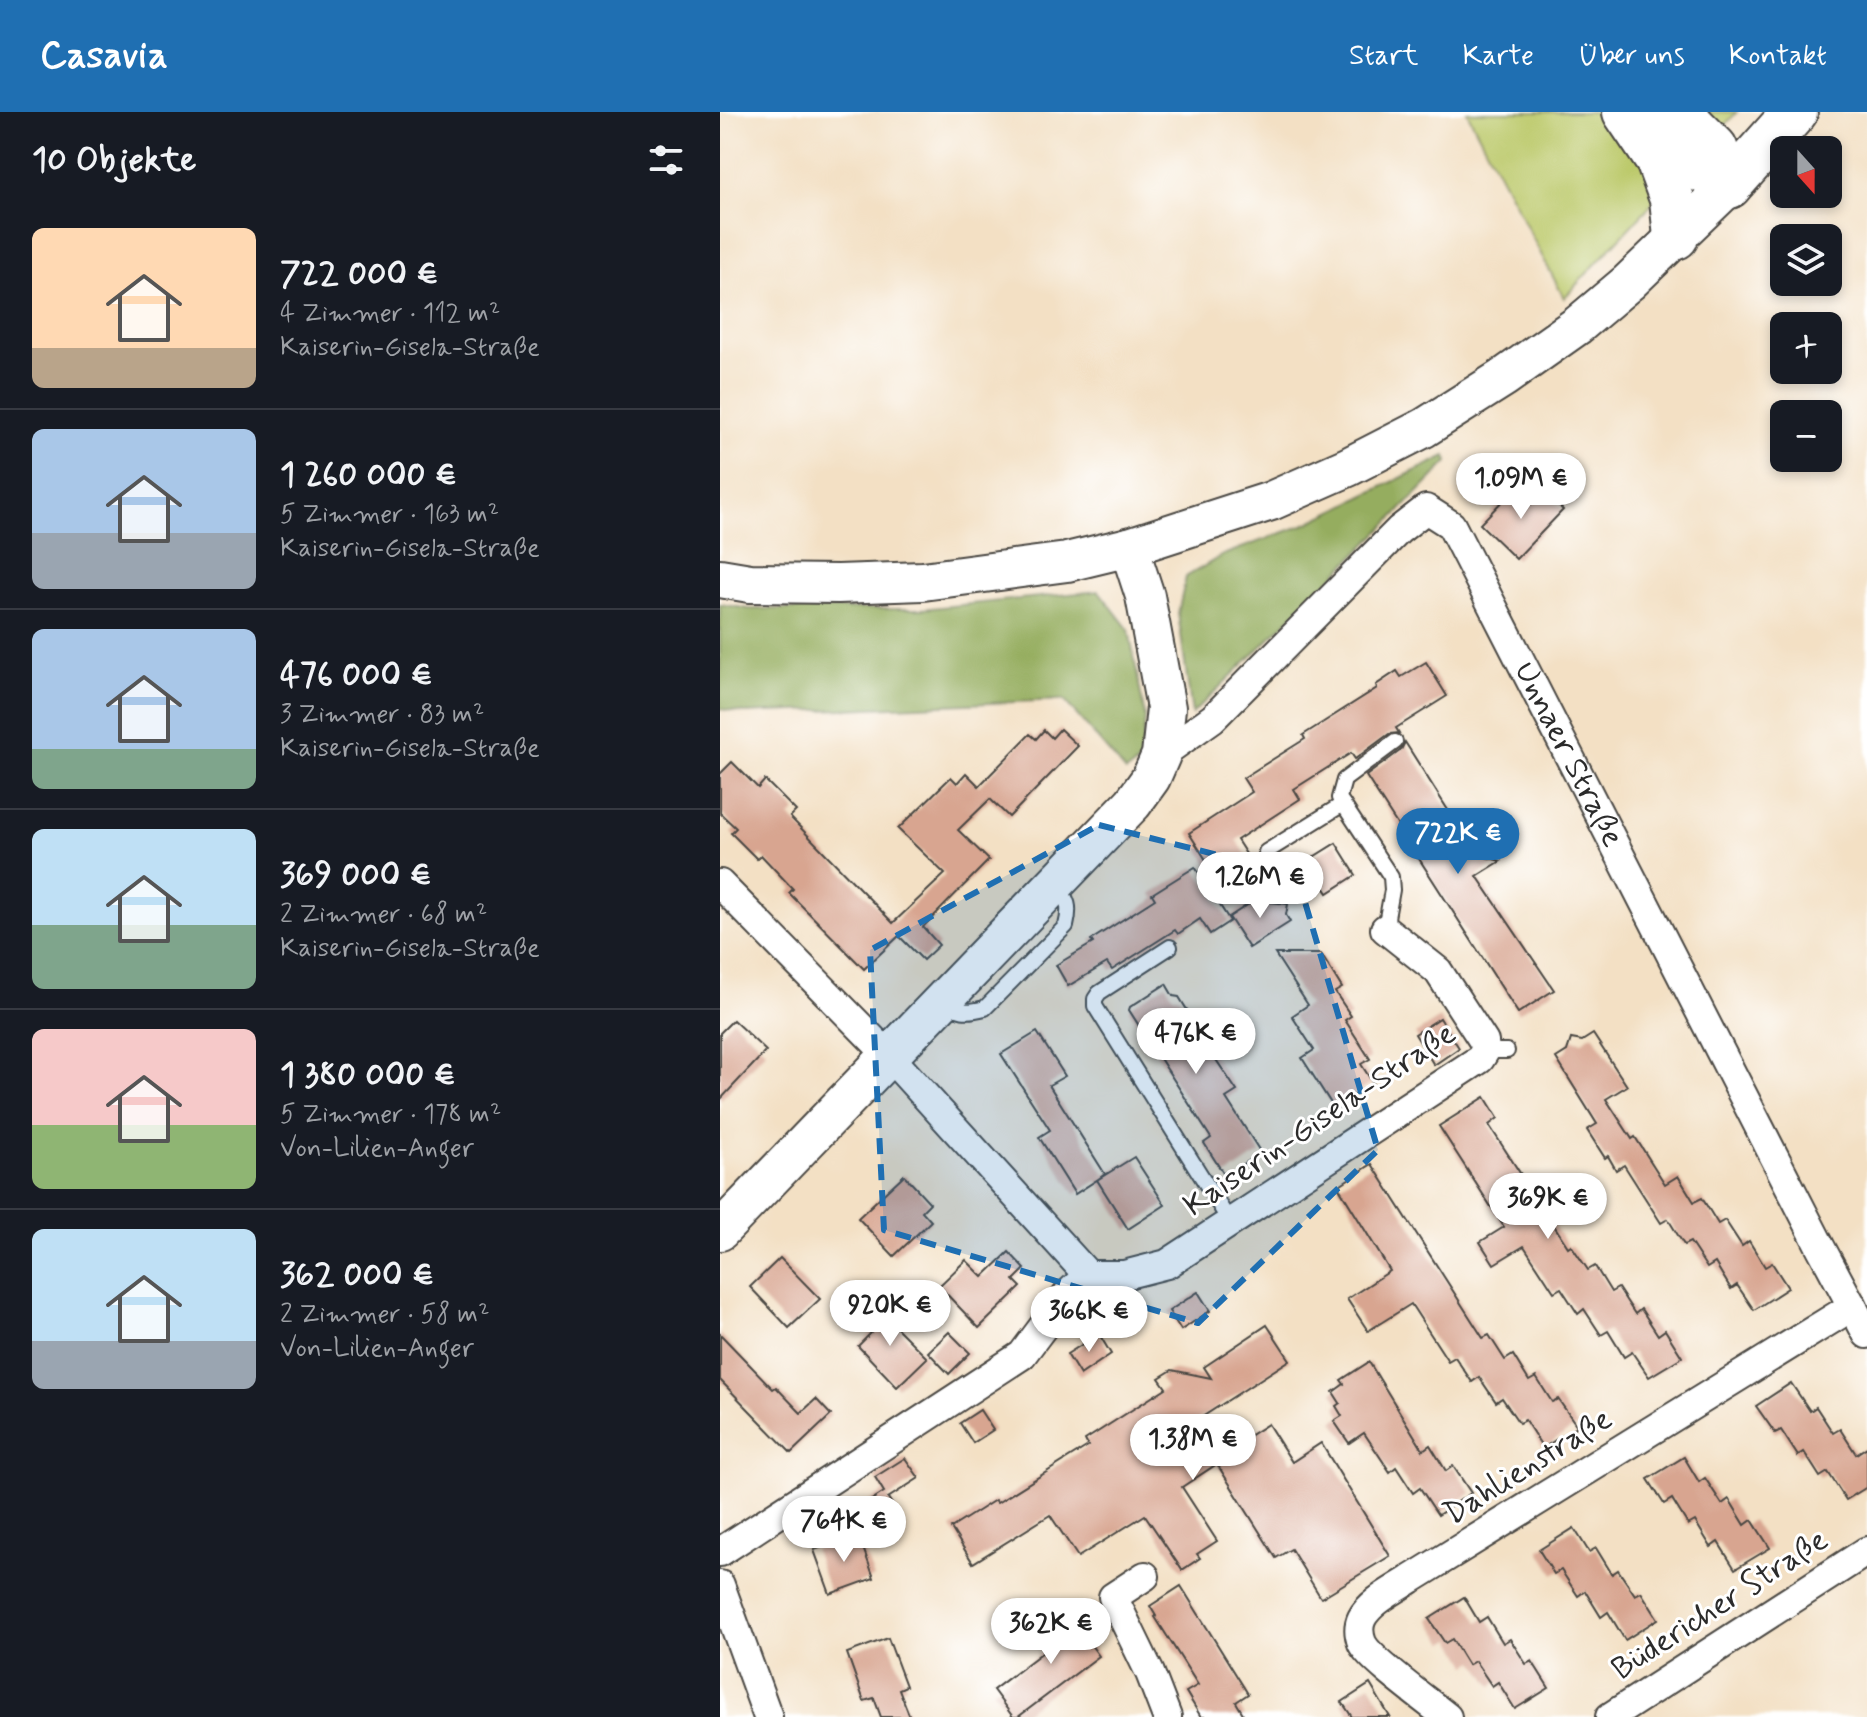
<!DOCTYPE html>
<html lang="de">
<head>
<meta charset="utf-8">
<style>
  body { margin:0; font-family:Mynerve,sans-serif; background:#20242c; color:#f1f3f6; height:100vh; display:flex; flex-direction:column; font-size:30px; white-space:nowrap }
  * { box-sizing:border-box; margin:0 }
  p { font-size:26px; color:#9ea1a6 }
  .icon { flex:none; width:44px; height:44px; fill:none; stroke:currentColor; stroke-width:2; stroke-linecap:round; stroke-linejoin:round }
  .map { position:relative; flex:1; overflow:hidden }
  .side { display:flex; flex-direction:column; background:#171b24; width:720px }
  .side>* { flex:none }
  .needle { width:52px; rotate:159deg }
  .tools { position:absolute; left:1050px; top:24px; display:grid; gap:16px }
  .tools a { display:grid; place-items:center; width:72px; height:72px; border-radius:12px; background:#171b24; box-shadow:0 4px 12px #0003; font-size:40px }
  .price { position:absolute; translate:-50% -68px; padding:0 18px; border-radius:28px; background:#fff; color:#222; font-size:26px; line-height:52px; filter:drop-shadow(0 2px 4px #0008) }
  .price::after { content:''; position:absolute; left:50%; top:48px; width:24px; height:18px; margin-left:-12px; background:inherit; clip-path:polygon(0 0,100% 0,50% 100%) }
  .price.active { background:#1f6fb2; color:#fff }
  ul { padding:0; list-style:none }
  li { display:flex; align-items:center; gap:24px; height:200px; padding:0 32px }
  li+li { border-top:2px solid #363941 }
  li span { display:grid; place-items:center; flex:none; width:224px; height:160px; border-radius:12px; color:#555 }
  li>.icon { margin-inline-start:auto }
  span .icon { width:96px; height:96px; fill:#fffc; stroke-width:1 }
  li b { font-size:34px }
  h2 { display:flex; justify-content:space-between; align-items:center; height:96px; padding:0 32px; font-size:34px }
  header { display:flex; align-items:center; gap:48px; box-sizing:border-box; height:112px; padding:0 40px; background:#1f6fb2; color:#fff }
  header strong { font-size:38px }
  nav { display:flex; gap:44px; margin-inline-start:auto; font-size:28px }
  main { display:flex; flex:1; min-height:0 }
  .map>svg:first-child { display:block }
</style>
</head>
<body>
<header>
<strong>Casavia</strong>
<nav><a>Start</a><a>Karte</a><a>Über uns</a><a>Kontakt</a></nav>
</header>
<main>
<section class="side">
<h2>10 Objekte<svg class="icon" aria-label="filters" viewBox="0 0 24 24"><path d="M4 7h16M4 17h16"/><circle cx="9" cy="7" r="2"/><circle cx="15" cy="17" r="2"/></svg></h2>
<ul>
<li><span style="background:linear-gradient(#ffd9b3 75%,#b9a48a 0)"><svg class="icon" aria-label="home" viewBox="0 0 24 24"><path d="M3 11l9-7 9 7M6 9v11h12V9"/></svg></span><div><b>722 000 €</b><p>4 Zimmer · 112 m²</p><p>Kaiserin-Gisela-Straße</p></div></li>
<li><span style="background:linear-gradient(#a9c7e8 65%,#9aa5b1 0)"><svg class="icon" aria-label="home" viewBox="0 0 24 24"><path d="M3 11l9-7 9 7M6 9v11h12V9"/></svg></span><div><b>1 260 000 €</b><p>5 Zimmer · 163 m²</p><p>Kaiserin-Gisela-Straße</p></div></li>
<li><span style="background:linear-gradient(#a9c7e8 75%,#7fa58c 0)"><svg class="icon" aria-label="home" viewBox="0 0 24 24"><path d="M3 11l9-7 9 7M6 9v11h12V9"/></svg></span><div><b>476 000 €</b><p>3 Zimmer · 83 m²</p><p>Kaiserin-Gisela-Straße</p></div></li>
<li><span style="background:linear-gradient(#bfe0f5 60%,#7fa58c 0)"><svg class="icon" aria-label="home" viewBox="0 0 24 24"><path d="M3 11l9-7 9 7M6 9v11h12V9"/></svg></span><div><b>369 000 €</b><p>2 Zimmer · 68 m²</p><p>Kaiserin-Gisela-Straße</p></div></li>
<li><span style="background:linear-gradient(#f6c9c9 60%,#8fb573 0)"><svg class="icon" aria-label="home" viewBox="0 0 24 24"><path d="M3 11l9-7 9 7M6 9v11h12V9"/></svg></span><div><b>1 380 000 €</b><p>5 Zimmer · 178 m²</p><p>Von-Lilien-Anger</p></div></li>
<li><span style="background:linear-gradient(#bfe0f5 70%,#9aa5b1 0)"><svg class="icon" aria-label="home" viewBox="0 0 24 24"><path d="M3 11l9-7 9 7M6 9v11h12V9"/></svg></span><div><b>362 000 €</b><p>2 Zimmer · 58 m²</p><p>Von-Lilien-Anger</p></div></li>
</ul>
</section>
<div class="map">
<svg width="1147" height="1605" viewBox="0 0 1147 1605">
  <rect width="100%" height="100%" fill="#fff"/>
  <filter id="ink" filterUnits="userSpaceOnUse"><feTurbulence type="fractalNoise" baseFrequency=".0125" numOctaves="2"/><feDisplacementMap in="SourceGraphic" scale="16" xChannelSelector="R" yChannelSelector="G"/><feConvolveMatrix kernelMatrix="1 2 1 2 8 2 1 2 1" color-interpolation-filters="sRGB"/></filter>
  <filter id="wash" filterUnits="userSpaceOnUse"><feTurbulence type="fractalNoise" baseFrequency=".006" numOctaves="4" result="noise"/><feDisplacementMap in="SourceGraphic" scale="32" xChannelSelector="R" yChannelSelector="G"/><feGaussianBlur stdDeviation="1.8" result="paint"/><feColorMatrix in="noise" values="0 0 0 0 0 0 0 0 0 0 0 0 0 0 0 0 0 1.4 0 .05"/><feComposite in="paint" operator="in"/></filter>
  <g filter="url(#wash)">
    <rect width="100%" height="100%" fill="#f3e0c4"/>
    <path fill="#bcc96b" stroke="#747a4b" stroke-width="2" d="M 747,0 L 1017,0 L 844,186 Z"/>
    <g fill="#95ad5f" stroke="#606c45" stroke-width="2">
      <path d="M 726,344 L 728,350 L 670,409 L 472,602 L 458,501 L 466,465 L 503,443 L 586,412 Z"/>
      <path d="M 379,479 L 409,518 L 425,605 L 421,649 L 406,660 L 344,588 L 25,601 L 0,597 L 0,492 L 29,497 L 201,497 Z"/>
    </g>
    <g id="blocks">
      <g fill="#d8a590">
        <path d="M 794,377 L 811,392 L 824,379 L 843,398 L 796,447 L 760,412 Z"/>
        <path d="M 706,550 L 727,584 L 676,616 L 679,621 L 669,622 L 635,647 L 631,641 L 574,677 L 580,687 L 517,728 L 526,742 L 495,762 L 469,721 L 532,680 L 523,666 L 585,627 L 583,623 L 657,576 L 656,573 L 677,559 L 681,565 Z"/>
        <path d="M 340,617 L 358,634 L 289,705 L 270,687 L 238,718 L 269,748 L 203,815 L 219,833 L 203,848 L 179,824 L 144,857 L 69,781 L 73,777 L 41,743 L 37,747 L 11,721 L 16,716 L 0,701 L 0,662 L 12,650 L 38,676 L 45,668 L 76,699 L 70,705 L 173,811 L 225,762 L 178,717 L 231,665 L 237,671 L 246,661 L 259,674 L 310,622 L 316,627 L 324,618 L 332,626 Z"/>
        <path d="M 685,630 L 733,706 L 722,713 L 738,738 L 781,749 L 757,764 L 834,878 L 798,901 L 646,664 L 681,638 Z"/>
        <path d="M 616,731 L 636,763 L 608,781 L 587,749 Z"/>
        <path d="M 475,755 L 510,809 L 490,822 L 480,807 L 458,822 L 455,818 L 392,858 L 387,851 L 348,874 L 336,853 L 373,831 L 371,828 L 435,787 L 432,782 Z"/>
        <path d="M 546,781 L 551,790 L 568,792 L 566,803 L 570,810 L 529,836 L 509,805 Z"/>
        <path d="M 555,842 L 601,842 L 622,876 L 615,880 L 631,904 L 625,908 L 650,947 L 641,952 L 653,971 L 614,996 L 582,946 L 594,938 L 572,904 L 588,893 Z"/>
        <path d="M 446,872 L 453,884 L 459,885 L 469,901 L 466,903 L 517,979 L 506,986 L 541,1041 L 505,1064 L 484,1031 L 491,1026 L 409,898 L 410,895 Z"/>
        <path d="M 720,906 L 739,936 L 714,953 L 695,922 Z"/>
        <path d="M 13,908 L 46,939 L 0,988 L 0,921 Z"/>
        <path d="M 317,920 L 345,964 L 329,973 L 385,1062 L 377,1068 L 414,1045 L 445,1093 L 408,1117 L 377,1068 L 355,1082 L 319,1025 L 330,1018 L 281,942 Z"/>
        <path d="M 873,922 L 907,974 L 886,987 L 912,1027 L 915,1025 L 945,1072 L 958,1064 L 974,1090 L 982,1086 L 998,1112 L 1005,1108 L 1022,1134 L 1029,1129 L 1045,1155 L 1052,1151 L 1068,1176 L 1034,1198 L 1017,1173 L 1011,1177 L 995,1151 L 987,1156 L 970,1130 L 964,1133 L 948,1107 L 941,1111 L 904,1053 L 896,1058 L 888,1044 L 885,1046 L 867,1018 L 877,1012 L 836,946 L 847,939 L 851,927 L 862,929 Z"/>
        <path d="M 765,985 L 778,1006 L 769,1013 L 848,1135 L 851,1133 L 868,1158 L 875,1154 L 891,1180 L 898,1176 L 915,1202 L 921,1197 L 938,1223 L 945,1218 L 962,1245 L 929,1265 L 912,1240 L 904,1245 L 888,1219 L 881,1223 L 864,1197 L 858,1202 L 841,1176 L 834,1180 L 804,1134 L 774,1152 L 760,1130 L 784,1115 L 719,1014 Z"/>
        <path d="M 652,1052 L 763,1226 L 769,1223 L 785,1248 L 793,1243 L 809,1269 L 816,1265 L 832,1290 L 838,1287 L 857,1314 L 823,1336 L 805,1308 L 799,1311 L 782,1286 L 776,1290 L 759,1265 L 752,1270 L 735,1245 L 728,1249 L 691,1192 L 648,1219 L 627,1187 L 670,1159 L 618,1074 Z"/>
        <path d="M 184,1063 L 210,1091 L 202,1099 L 211,1109 L 174,1144 L 138,1106 Z"/>
        <path d="M 289,1140 L 305,1157 L 294,1168 L 301,1175 L 259,1216 L 219,1174 L 246,1148 L 263,1165 Z"/>
        <path d="M 60,1146 L 100,1187 L 69,1216 L 30,1175 Z"/>
        <path d="M 478,1180 L 490,1199 L 461,1218 L 449,1199 Z"/>
        <path d="M 155,1194 L 207,1246 L 177,1275 L 138,1234 L 151,1221 L 139,1209 Z"/>
        <path d="M 547,1213 L 570,1248 L 476,1309 L 499,1343 L 548,1312 L 572,1350 L 601,1331 L 670,1444 L 601,1486 L 571,1437 L 556,1446 L 497,1352 L 462,1375 L 497,1429 L 477,1442 L 480,1446 L 462,1458 L 425,1403 L 358,1445 L 330,1403 L 253,1451 L 231,1416 L 275,1388 L 277,1391 L 368,1334 L 365,1328 L 446,1276 L 439,1266 L 452,1258 L 491,1266 L 484,1255 Z"/>
        <path d="M 229,1220 L 250,1241 L 229,1262 L 208,1240 Z"/>
        <path d="M 0,1222 L 53,1277 L 56,1275 L 81,1301 L 96,1287 L 111,1303 L 71,1341 L 0,1268 Z"/>
        <path d="M 379,1222 L 391,1242 L 360,1263 L 347,1242 Z"/>
        <path d="M 649,1250 L 703,1338 L 710,1333 L 726,1359 L 733,1354 L 751,1381 L 718,1403 L 700,1376 L 693,1381 L 676,1355 L 670,1360 L 644,1321 L 629,1331 L 614,1309 L 622,1304 L 616,1294 L 620,1291 L 613,1280 L 624,1272 L 621,1268 Z"/>
        <path d="M 1071,1271 L 1090,1299 L 1096,1295 L 1113,1321 L 1120,1317 L 1136,1342 L 1147,1335 L 1147,1375 L 1126,1388 L 1108,1360 L 1100,1365 L 1084,1340 L 1078,1344 L 1061,1318 L 1055,1321 L 1036,1294 Z"/>
        <path d="M 260,1298 L 273,1318 L 253,1331 L 240,1311 Z"/>
        <path d="M 964,1345 L 979,1370 L 985,1366 L 1002,1392 L 1009,1387 L 1025,1413 L 1032,1408 L 1050,1436 L 1015,1457 L 998,1430 L 991,1435 L 975,1409 L 968,1413 L 952,1387 L 944,1392 L 928,1367 Z"/>
        <path d="M 185,1346 L 199,1366 L 168,1386 L 178,1401 L 155,1415 L 142,1394 L 164,1380 L 155,1365 Z"/>
        <path d="M 854,1416 L 869,1440 L 876,1436 L 892,1462 L 898,1458 L 915,1483 L 921,1480 L 938,1507 L 905,1528 L 888,1500 L 881,1505 L 865,1479 L 858,1484 L 841,1458 L 834,1462 L 819,1438 Z"/>
        <path d="M 138,1422 L 154,1466 L 110,1482 L 94,1438 Z"/>
        <path d="M 461,1474 L 528,1582 L 516,1590 L 525,1605 L 481,1605 L 466,1580 L 478,1573 L 435,1505 L 436,1504 L 430,1494 Z"/>
        <path d="M 744,1485 L 759,1510 L 767,1505 L 783,1531 L 790,1527 L 806,1552 L 812,1549 L 829,1576 L 795,1597 L 778,1570 L 772,1574 L 755,1549 L 748,1553 L 732,1527 L 725,1531 L 709,1507 Z"/>
        <path d="M 347,1502 L 353,1510 L 364,1502 L 381,1525 L 371,1533 L 379,1544 L 298,1605 L 293,1605 L 273,1578 L 340,1527 L 331,1514 Z"/>
        <path d="M 168,1526 L 186,1574 L 179,1577 L 190,1605 L 161,1605 L 154,1586 L 144,1589 L 127,1541 Z"/>
        <path d="M 650,1572 L 670,1605 L 632,1605 L 622,1590 Z"/>
      </g>
    </g>
  </g>
  <g filter="url(#ink)">
    <use href="#blocks" fill-opacity="0" stroke="#494642" stroke-width="2"/>
    <g fill="none" stroke-linecap="round" stroke-linejoin="round">
      <g stroke="#494642" stroke-width="18">
        <g id="lane">
          <path d="M 546,740 L 623,692"/>
          <path d="M 665,817 L 672,778 L 671,765 L 619,686 L 624,668 L 675,630"/>
          <path d="M 450,835 L 379,881 L 375,887 L 375,894 L 510,1110"/>
          <path d="M 223,889 C 239,900 246,901 265,896 L 346,814 C 351,794 348,788 336,772"/>
          <path d="M 765,939 L 787,939"/>
        </g>
      </g>
      <g stroke="#494642" stroke-width="32">
        <g id="street">
          <path id="s1" d="M 441,643 L 493,606 L 679,418 L 706,397 L 731,413 L 1101,1136 L 1147,1222"/>
          <path d="M 0,772 L 169,944 L 368,1163 L 404,1163 L 447,1152 L 760,947 L 765,939 L 764,930 L 718,859 L 665,817"/>
          <path d="M 0,1440 L 302,1243 L 347,1183 L 368,1163"/>
          <path d="M 425,1464 L 393,1485 L 430,1561 L 447,1605"/>
          <path d="M 0,1473 L 48,1605"/>
          <path d="M 727,1605 C 709,1590 650,1548 642,1531 C 639,1523 638,1514 642,1506 C 651,1489 675,1478 691,1467 L 1133,1194"/>
          <path d="M 890,1605 L 1147,1439"/>
        </g>
      </g>
      <g stroke="#494642" stroke-width="42">
        <g id="secondary">
          <path d="M 0,466 L 30,471 L 118,472 L 203,469 L 347,450 L 409,435 L 551,389 L 628,355 L 704,316 L 783,266 L 858,213 L 909,170 L 1009,74"/>
          <path d="M 0,1119 L 413,691 L 431,666 L 441,643 L 446,596 L 425,484 L 409,435"/>
        </g>
      </g>
      <g stroke="#494642" stroke-width="48">
        <path id="primary" d="M 1009,74 L 1075,0"/>
      </g>
      <g stroke="#494642" stroke-width="48">
        <g id="highway">
          <path d="M 905,0 L 938,49 L 952,87 L 956,125"/>
          <path d="M 959,0 L 995,36 L 1008,72"/>
          <path d="M 927,16 L 950,39 L 1009,74"/>
        </g>
      </g>
      <use href="#lane" stroke="#fff" stroke-width="14"/>
      <use href="#street" stroke="#fff" stroke-width="28"/>
      <use href="#secondary" stroke="#fff" stroke-width="38"/>
      <use href="#primary" stroke="#fff" stroke-width="44"/>
      <use href="#highway" stroke="#fff" stroke-width="44"/>
    </g>
  </g>
  <path fill="#1f6fb2" fill-opacity="0.2" stroke="#1f6fb2" stroke-width="6" stroke-dasharray="16 10" stroke-linejoin="round" d="M 379,713 L 577,763 L 658,1038 L 478,1211 L 164,1118 L 150,838 Z"/>
  <g text-anchor="middle" dominant-baseline="central" stroke-width="6" stroke-linejoin="round" paint-order="stroke">
    <g font-size="32" fill="#2b2b2b" stroke="#fff">
      <text stroke="none"><textPath href="#s1" startOffset="650">Unnaer Straße</textPath></text>
      <text transform="translate(600 1008) rotate(-34)">Kaiserin-Gisela-Straße</text>
      <text transform="translate(808 1355) rotate(-32)">Dahlienstraße</text>
      <text transform="translate(1000 1493) rotate(-33)">Büdericher Straße</text>
    </g>
  </g>
</svg>
<div class="tools">
<a><svg class="needle" viewBox="-14 -14 28 28"><path d="M0-13l5 13h-10z" fill="#e53935"/><path d="M0 13l5-13h-10z" fill="#9ea1a6"/></svg></a>
<a><svg class="icon" aria-label="layers" viewBox="0 0 24 24"><path d="M12 4l9 5-9 5-9-5zM3 14l9 5 9-5"/></svg></a>
<a>+</a>
<a>−</a>
</div>
<b class="price" style="left:801px;top:409px">1.09M €</b>
<b class="price active" style="left:738px;top:764px">722K €</b>
<b class="price" style="left:540px;top:808px">1.26M €</b>
<b class="price" style="left:476px;top:964px">476K €</b>
<b class="price" style="left:828px;top:1129px">369K €</b>
<b class="price" style="left:170px;top:1236px">920K €</b>
<b class="price" style="left:369px;top:1242px">366K €</b>
<b class="price" style="left:473px;top:1370px">1.38M €</b>
<b class="price" style="left:124px;top:1452px">764K €</b>
<b class="price" style="left:331px;top:1554px">362K €</b>
</div>
</main>
</body>
</html>
